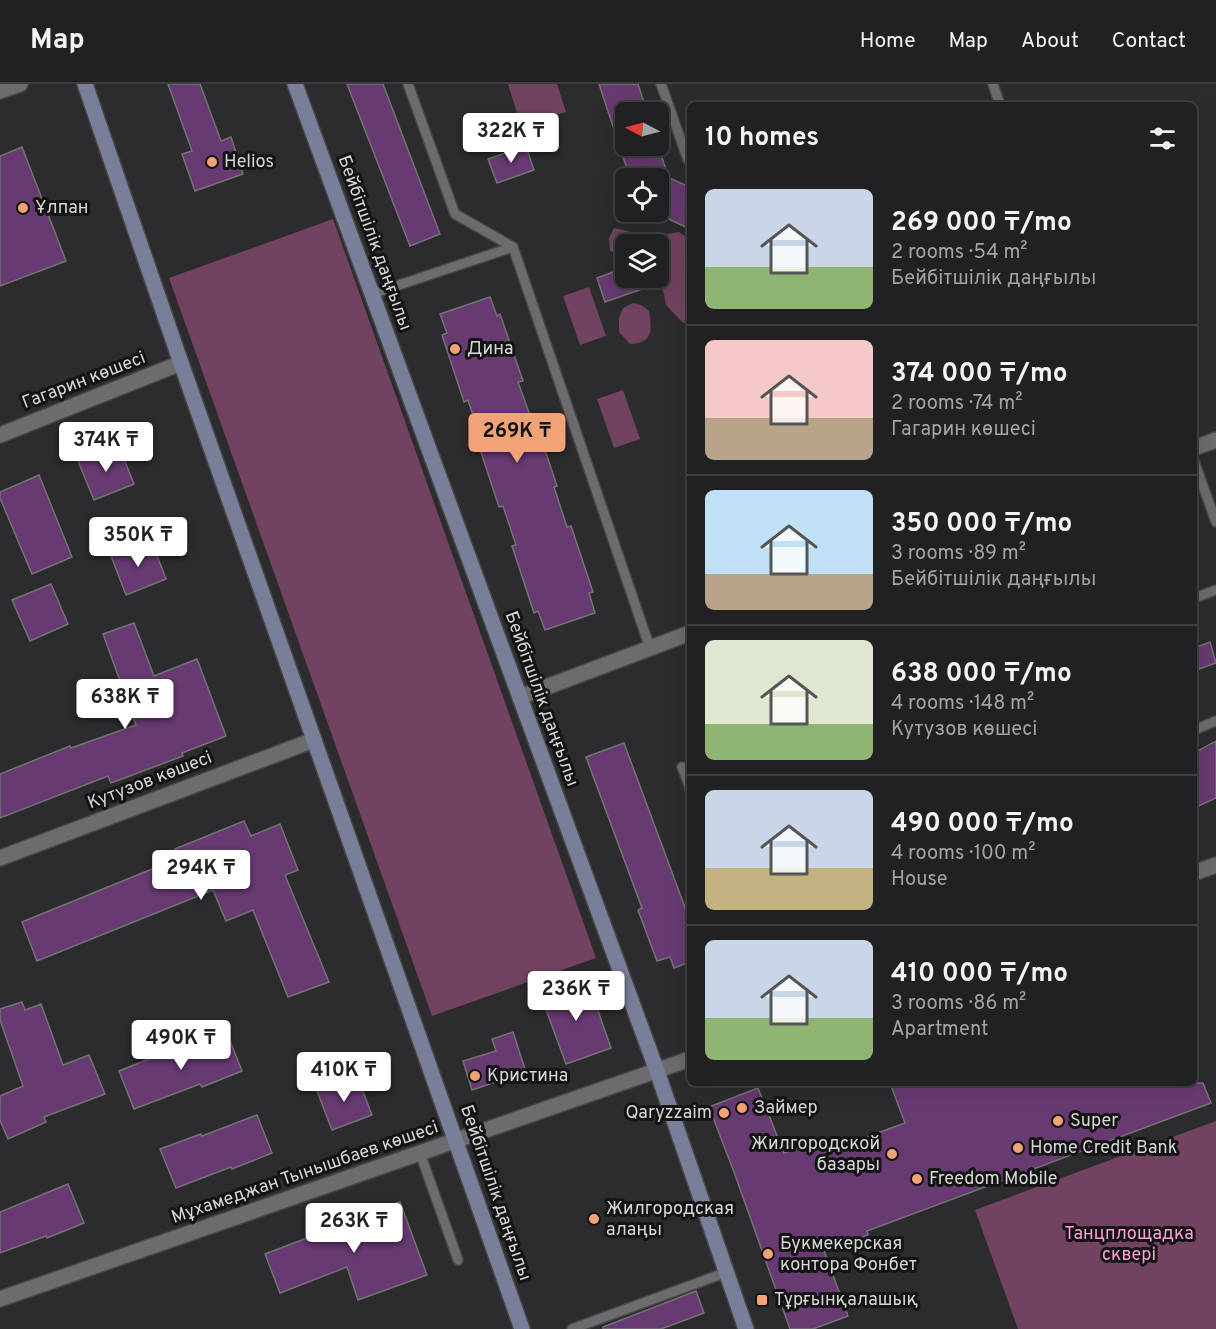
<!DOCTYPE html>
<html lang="en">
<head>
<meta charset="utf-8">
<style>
  body { margin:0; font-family:Overpass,sans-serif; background:#29282a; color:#f1f3f6; height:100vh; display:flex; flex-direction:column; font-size:22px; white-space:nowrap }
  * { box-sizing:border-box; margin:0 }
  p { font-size:20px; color:#a2a3a5 }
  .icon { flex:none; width:33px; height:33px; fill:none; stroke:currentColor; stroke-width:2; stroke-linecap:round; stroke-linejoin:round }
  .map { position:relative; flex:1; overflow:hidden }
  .side { position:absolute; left:687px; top:18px; width:510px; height:984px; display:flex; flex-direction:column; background:#212022; border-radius:9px; box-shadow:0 6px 24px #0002,0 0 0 2px #3e3e40 }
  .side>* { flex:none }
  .needle { width:39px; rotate:276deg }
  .buttons { position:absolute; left:615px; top:18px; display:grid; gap:12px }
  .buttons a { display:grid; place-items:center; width:54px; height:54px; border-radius:9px; background:#212022; box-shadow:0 6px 24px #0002,0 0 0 2px #3e3e40; font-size:30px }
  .price { position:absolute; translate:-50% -51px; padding:0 14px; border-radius:6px; background:#fff; color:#222; font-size:20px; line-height:39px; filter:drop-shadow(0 2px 3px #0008) }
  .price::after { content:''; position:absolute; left:50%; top:36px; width:18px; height:14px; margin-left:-9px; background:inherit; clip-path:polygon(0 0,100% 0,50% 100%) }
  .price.active { background:#efa376; color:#111 }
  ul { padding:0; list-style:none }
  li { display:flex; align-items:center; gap:18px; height:150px; padding:0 18px }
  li+li { border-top:2px solid #3e3e40 }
  li span { display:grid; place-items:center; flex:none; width:168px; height:120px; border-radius:9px; color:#555 }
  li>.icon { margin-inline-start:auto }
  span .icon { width:72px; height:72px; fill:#fffc; stroke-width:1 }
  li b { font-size:26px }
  h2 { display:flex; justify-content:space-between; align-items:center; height:72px; padding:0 18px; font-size:26px }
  header { display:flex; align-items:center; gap:36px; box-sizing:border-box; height:84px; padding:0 30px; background:#212022; border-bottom:2px solid #3e3e40 }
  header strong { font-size:28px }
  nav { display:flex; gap:33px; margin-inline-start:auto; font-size:21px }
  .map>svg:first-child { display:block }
</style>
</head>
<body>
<header>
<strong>Map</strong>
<nav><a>Home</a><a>Map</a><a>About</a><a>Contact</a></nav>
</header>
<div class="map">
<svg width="1216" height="1245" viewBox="0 0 1216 1245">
  <rect width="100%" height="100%" fill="#2c2b2d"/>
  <g fill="#724360">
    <path d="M 508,0 L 557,0 L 566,28 L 521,42 Z"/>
    <path d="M 333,135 L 596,874 L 432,932 L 169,194 Z"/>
    <path d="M 614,144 L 644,151 L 648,160 L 626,160 L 625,173 L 610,167 L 609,154 Z"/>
    <path d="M 679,148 L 690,156 L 690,237 L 683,239 L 666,221 L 662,201 L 649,199 L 648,194 L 658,194 L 658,160 L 654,160 L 662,151 Z"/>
    <path d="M 589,203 L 606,252 L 580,261 L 563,212 Z"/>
    <path d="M 633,219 L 641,221 L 649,227 C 652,246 653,259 630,260 L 619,248 L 619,234 L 623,224 Z"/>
    <path d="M 623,306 L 640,355 L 614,364 L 597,315 Z"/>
    <path d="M 1216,1037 L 1216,1245 L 1018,1245 L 975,1126 Z"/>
  </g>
  <g fill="#683a72" stroke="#747274" stroke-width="1.5">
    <path d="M 168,0 L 200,0 L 221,57 L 231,53 L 243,90 L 195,107 L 182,70 L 192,67 Z"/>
    <path d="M 347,0 L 383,0 L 440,150 L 410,162 Z"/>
    <path d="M 599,0 L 638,0 L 647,28 L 626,28 L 626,62 L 658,62 L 669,94 L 690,103 L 690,145 L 654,128 L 658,128 L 658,94 L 630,94 Z"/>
    <path d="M 526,62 L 534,86 L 497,99 L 488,75 Z"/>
    <path d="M 22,63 L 66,177 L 0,202 L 0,72 Z"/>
    <path d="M 626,183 L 626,194 L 667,194 L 668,196 L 605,218 L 597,194 Z"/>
    <path d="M 490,213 L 497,232 L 500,230 L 523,297 L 518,298 L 532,337 L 535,336 L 557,402 L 554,403 L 567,443 L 571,442 L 593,508 L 589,509 L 595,529 L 545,546 L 538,527 L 534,529 L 512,462 L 516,461 L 503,422 L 499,423 L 477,356 L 481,355 L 468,316 L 464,318 L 442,251 L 447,249 L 440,230 Z"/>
    <path d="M 119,362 L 134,400 L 94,416 L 78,377 Z"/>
    <path d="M 39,391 L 72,473 L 32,490 L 0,414 L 0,408 Z"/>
    <path d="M 151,456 L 166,495 L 126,511 L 111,472 Z"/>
    <path d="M 51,500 L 68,540 L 30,557 L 12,516 Z"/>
    <path d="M 134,539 L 154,592 L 197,575 L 226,652 L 182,669 L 183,672 L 111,699 L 108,692 L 0,734 L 0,690 L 70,662 L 71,664 L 136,641 L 103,550 Z"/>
    <path d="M 1210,558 L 1216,579 L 1199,585 L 1194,572 L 1194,564 Z"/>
    <path d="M 1216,657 L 1216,714 L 1194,724 L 1194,669 Z"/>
    <path d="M 624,659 L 690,837 L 690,878 L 674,884 L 670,873 L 657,877 L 638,826 L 642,824 L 586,673 Z"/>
    <path d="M 244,737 L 251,752 L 280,740 L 298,786 L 285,791 L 329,898 L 288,913 L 253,826 L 226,837 L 213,806 L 37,877 L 22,838 L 179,774 L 175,765 Z"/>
    <path d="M 587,895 L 611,964 L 566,980 L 541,912 Z"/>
    <path d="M 22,918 L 25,926 L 41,920 L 63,981 L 89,971 L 105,1010 L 44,1033 L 46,1038 L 8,1055 L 0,1036 L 0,1012 L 23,1002 L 0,936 L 0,925 Z"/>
    <path d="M 513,948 L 526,988 L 472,1006 L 463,977 L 496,967 L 492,955 Z"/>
    <path d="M 227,949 L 242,987 L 202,1003 L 200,1000 L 134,1025 L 119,987 L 159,971 L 160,974 Z"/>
    <path d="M 357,992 L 372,1031 L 332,1046 L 317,1007 Z"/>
    <path d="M 890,999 L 1203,999 L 1211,1019 L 867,1147 L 868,1151 L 824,1167 L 848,1232 L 813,1245 L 790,1245 L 734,1088 L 709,1023 L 758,1004 L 784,1069 L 821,1056 L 825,1068 L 905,1039 Z"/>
    <path d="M 257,1031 L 272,1069 L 232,1085 L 231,1083 L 176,1104 L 160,1065 L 201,1050 L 202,1052 Z"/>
    <path d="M 68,1100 L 84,1139 L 47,1154 L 46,1152 L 0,1169 L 0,1128 Z"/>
    <path d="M 400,1118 L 427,1191 L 358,1216 L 347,1183 L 280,1209 L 265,1170 L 333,1144 L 332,1142 Z"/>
    <path d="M 696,1207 L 704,1229 L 661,1245 L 603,1245 L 603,1243 Z"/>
  </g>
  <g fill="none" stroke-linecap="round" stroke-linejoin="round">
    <g stroke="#464648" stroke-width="12">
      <g id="service">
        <path d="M 661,0 L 688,76 L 690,77"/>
        <path d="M 993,0 L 1000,21"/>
        <path d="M 513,163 L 650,564"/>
        <path d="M 372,210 L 513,163 L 455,130 L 408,0"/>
        <path d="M 1194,377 L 1216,438"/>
        <path d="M 1194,514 L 1216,506"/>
        <path d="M 1194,646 L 1216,637"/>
        <path d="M 682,683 L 690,704"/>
        <path d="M 420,1069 L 458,1176"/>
        <path d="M 572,1245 L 727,1188"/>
      </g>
    </g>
    <g stroke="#464648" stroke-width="18">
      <g id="minor">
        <path d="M 0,351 L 181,279"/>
        <path d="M 1194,364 L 1216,356"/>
        <path d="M 520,613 L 690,549"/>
        <path d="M 0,774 L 314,656"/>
        <path d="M 1194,789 L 1216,781"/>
        <path d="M 0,1215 L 690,975"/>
      </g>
    </g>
    <g stroke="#464648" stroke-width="18">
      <path id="tertiary" d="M 0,7 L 20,0"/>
    </g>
    <g stroke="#464648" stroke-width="18">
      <g id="secondary">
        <path d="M 85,0 L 181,279 L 522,1245"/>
        <path d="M 295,0 L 657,987 L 746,1245"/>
      </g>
    </g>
    <use href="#service" stroke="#6c6b6e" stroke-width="9"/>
    <use href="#minor" stroke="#6c6b6e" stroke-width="15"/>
    <use href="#tertiary" stroke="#6c6b6e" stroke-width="15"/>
    <use href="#secondary" stroke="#797e99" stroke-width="15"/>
  </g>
  <g fill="#efa376" stroke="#141415" stroke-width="2">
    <circle cx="212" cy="78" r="6"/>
    <circle cx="23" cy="124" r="6"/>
    <circle cx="455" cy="265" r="6"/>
    <circle cx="475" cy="992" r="6"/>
    <circle cx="742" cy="1024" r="6"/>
    <circle cx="724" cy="1029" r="6"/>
    <circle cx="1058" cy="1037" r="6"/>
    <circle cx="1018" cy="1064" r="6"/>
    <circle cx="892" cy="1070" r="6"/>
    <circle cx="917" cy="1095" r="6"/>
    <circle cx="594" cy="1135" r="6"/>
    <circle cx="768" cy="1170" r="6"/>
    <rect x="756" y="1210" width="12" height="12" rx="3"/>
  </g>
  <g text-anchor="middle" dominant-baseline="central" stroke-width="6" stroke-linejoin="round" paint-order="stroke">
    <g font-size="18" fill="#d6d6d7" stroke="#141415" text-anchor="start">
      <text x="224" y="78">Helios</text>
      <text x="35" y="124">Ұлпан</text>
      <text x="467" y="265">Дина</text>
      <text x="487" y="992">Кристина</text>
      <text x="754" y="1024">Займер</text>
      <text x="712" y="1029" text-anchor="end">Qaryzzaim</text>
      <text x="1070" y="1037">Super</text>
      <text x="880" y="1060" text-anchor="end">Жилгородской<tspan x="880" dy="21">базары</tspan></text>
      <text x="1030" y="1064">Home Credit Bank</text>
      <text x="929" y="1095">Freedom Mobile</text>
      <text x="606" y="1125">Жилгородская<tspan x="606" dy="21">алаңы</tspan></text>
      <text x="780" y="1160">Букмекерская<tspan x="780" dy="21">контора Фонбет</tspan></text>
      <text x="774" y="1216">Тұрғынқалашық</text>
    </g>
    <g font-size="18" fill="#d6d6d7" stroke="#141415">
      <text transform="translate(374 159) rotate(70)">Бейбітшілік даңғылы</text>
      <text transform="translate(84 297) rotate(-21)">Гагарин көшесі</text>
      <text transform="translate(541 615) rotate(70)">Бейбітшілік даңғылы</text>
      <text transform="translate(150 697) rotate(-21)">Кутузов көшесі</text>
      <text transform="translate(305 1089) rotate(-19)">Мұхамеджан Тынышбаев көшесі</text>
      <text transform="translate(495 1109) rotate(71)">Бейбітшілік даңғылы</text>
    </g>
    <g font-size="18" fill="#ff9fda" stroke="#141415">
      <text x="1129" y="1150">Танцплощадка<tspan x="1129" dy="21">сквері</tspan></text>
    </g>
  </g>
</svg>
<div class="buttons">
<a><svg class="needle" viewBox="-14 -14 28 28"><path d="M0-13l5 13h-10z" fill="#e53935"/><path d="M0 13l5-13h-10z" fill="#a2a3a5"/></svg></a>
<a><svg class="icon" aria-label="locate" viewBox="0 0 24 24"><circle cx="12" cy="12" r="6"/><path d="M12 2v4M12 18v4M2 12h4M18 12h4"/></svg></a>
<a><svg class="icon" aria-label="layers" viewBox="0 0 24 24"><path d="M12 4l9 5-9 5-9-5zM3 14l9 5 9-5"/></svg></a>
</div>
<b class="price" style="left:511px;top:80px">322K ₸</b>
<b class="price active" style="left:517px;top:380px">269K ₸</b>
<b class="price" style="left:106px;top:389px">374K ₸</b>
<b class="price" style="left:138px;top:484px">350K ₸</b>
<b class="price" style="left:125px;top:646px">638K ₸</b>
<b class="price" style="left:201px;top:817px">294K ₸</b>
<b class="price" style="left:576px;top:938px">236K ₸</b>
<b class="price" style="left:181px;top:987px">490K ₸</b>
<b class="price" style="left:344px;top:1019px">410K ₸</b>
<b class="price" style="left:354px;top:1170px">263K ₸</b>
<section class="side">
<h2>10 homes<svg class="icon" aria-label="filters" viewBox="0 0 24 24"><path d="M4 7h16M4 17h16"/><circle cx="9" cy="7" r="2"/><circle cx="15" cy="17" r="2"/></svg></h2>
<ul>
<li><span style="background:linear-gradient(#c9d6e8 65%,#8fb573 0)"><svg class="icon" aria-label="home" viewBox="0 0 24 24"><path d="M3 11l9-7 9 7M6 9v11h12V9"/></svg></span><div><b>269 000 ₸/mo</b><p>2 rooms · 54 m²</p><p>Бейбітшілік даңғылы</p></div></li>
<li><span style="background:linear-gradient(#f6c9c9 65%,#b9a48a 0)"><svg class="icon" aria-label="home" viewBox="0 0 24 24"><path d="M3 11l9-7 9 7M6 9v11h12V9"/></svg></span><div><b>374 000 ₸/mo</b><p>2 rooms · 74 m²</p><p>Гагарин көшесі</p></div></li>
<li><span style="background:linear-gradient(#bfe0f5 70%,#b9a48a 0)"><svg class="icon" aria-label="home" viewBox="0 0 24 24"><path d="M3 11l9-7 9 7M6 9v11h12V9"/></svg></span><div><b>350 000 ₸/mo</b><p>3 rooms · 89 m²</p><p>Бейбітшілік даңғылы</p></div></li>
<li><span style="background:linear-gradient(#dfe7d0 70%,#8fb573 0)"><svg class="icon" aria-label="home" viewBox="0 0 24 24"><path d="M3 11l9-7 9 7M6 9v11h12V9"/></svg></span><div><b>638 000 ₸/mo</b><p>4 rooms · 148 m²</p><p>Кутузов көшесі</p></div></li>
<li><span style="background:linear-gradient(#c9d6e8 65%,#c2b280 0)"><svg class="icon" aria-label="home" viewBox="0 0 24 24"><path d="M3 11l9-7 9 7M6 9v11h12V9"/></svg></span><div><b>490 000 ₸/mo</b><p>4 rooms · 100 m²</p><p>House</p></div></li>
<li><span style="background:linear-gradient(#c9d6e8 65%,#8fb573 0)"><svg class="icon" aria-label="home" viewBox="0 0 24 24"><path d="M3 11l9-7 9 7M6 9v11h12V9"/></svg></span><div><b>410 000 ₸/mo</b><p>3 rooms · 86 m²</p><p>Apartment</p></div></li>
</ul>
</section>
</div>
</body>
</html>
